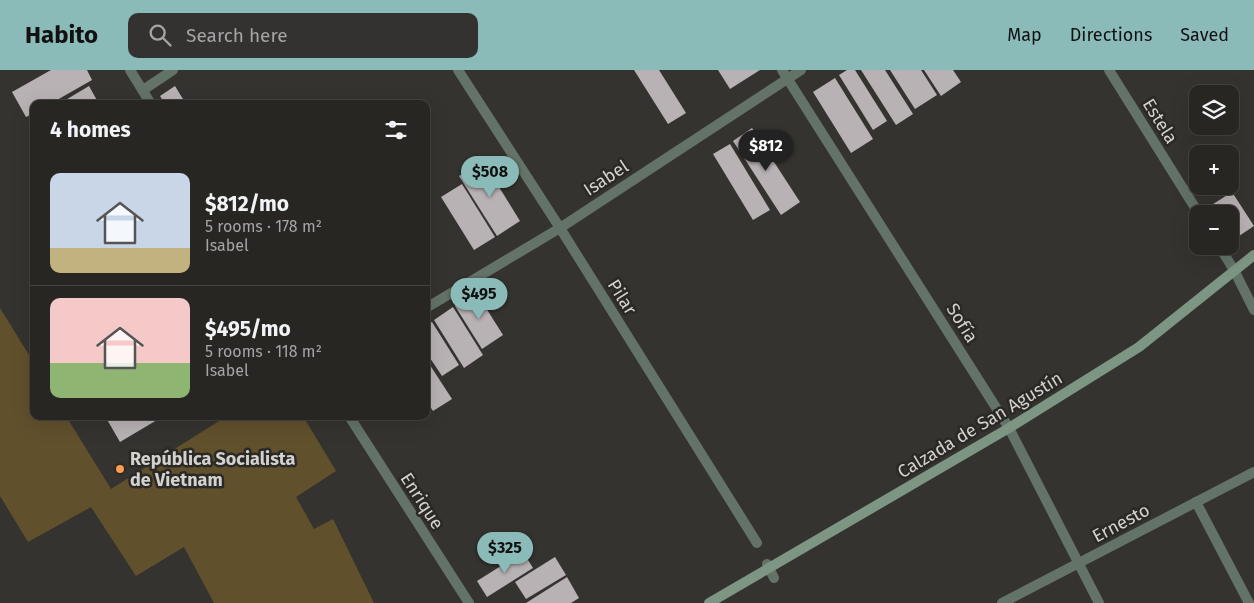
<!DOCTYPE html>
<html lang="en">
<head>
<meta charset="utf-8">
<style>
  body { margin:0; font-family:"Fira Sans",sans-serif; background:#343230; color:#f1f3f6; height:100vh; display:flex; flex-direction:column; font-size:19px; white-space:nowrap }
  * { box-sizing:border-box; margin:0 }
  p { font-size:16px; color:#a5a5a6 }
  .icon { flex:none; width:28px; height:28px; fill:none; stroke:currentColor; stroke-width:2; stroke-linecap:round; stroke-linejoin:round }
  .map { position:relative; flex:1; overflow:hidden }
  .panel { position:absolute; left:30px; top:30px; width:400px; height:320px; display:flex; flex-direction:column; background:#282623; border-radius:10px; box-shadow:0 5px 20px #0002,0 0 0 1px #444341 }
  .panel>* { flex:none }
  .fabs { position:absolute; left:1189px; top:15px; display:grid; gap:10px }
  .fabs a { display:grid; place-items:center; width:50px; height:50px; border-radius:10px; background:#282623; box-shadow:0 5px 20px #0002,0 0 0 1px #444341; font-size:25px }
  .price { position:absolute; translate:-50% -42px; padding:0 11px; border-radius:18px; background:#8bbbb9; color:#111; font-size:16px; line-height:32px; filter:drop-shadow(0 1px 2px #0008) }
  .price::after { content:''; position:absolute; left:50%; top:30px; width:15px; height:11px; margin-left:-8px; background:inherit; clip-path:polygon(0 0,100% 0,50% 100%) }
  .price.selected { background:#222; color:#fff }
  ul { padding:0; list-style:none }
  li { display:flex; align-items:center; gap:15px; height:125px; padding:0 20px }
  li+li { border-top:1px solid #444341 }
  li span { display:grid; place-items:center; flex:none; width:140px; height:100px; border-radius:10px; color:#555 }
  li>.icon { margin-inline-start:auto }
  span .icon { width:60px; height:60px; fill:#fffc; stroke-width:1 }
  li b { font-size:21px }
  h2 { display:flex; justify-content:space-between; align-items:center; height:60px; padding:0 20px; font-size:21px }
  header { display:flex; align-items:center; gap:30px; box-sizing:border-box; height:70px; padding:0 25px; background:#8bbbb9; color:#111 }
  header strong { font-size:24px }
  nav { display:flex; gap:28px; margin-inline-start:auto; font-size:18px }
  .search { width:350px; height:45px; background:#343230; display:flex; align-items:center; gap:12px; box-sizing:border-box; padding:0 18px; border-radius:10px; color:#a5a5a6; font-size:19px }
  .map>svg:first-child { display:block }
</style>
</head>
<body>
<header>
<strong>Habito</strong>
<div class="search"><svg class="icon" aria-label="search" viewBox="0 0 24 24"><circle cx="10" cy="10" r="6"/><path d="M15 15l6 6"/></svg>Search here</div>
<nav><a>Map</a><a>Directions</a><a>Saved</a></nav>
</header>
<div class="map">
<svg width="1254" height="533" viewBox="0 0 1254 533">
  <rect width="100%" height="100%" fill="#35332f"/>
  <path fill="#61502c" d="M 0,238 L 34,293 L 34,346 L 66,346 L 111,419 L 227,346 L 303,346 L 336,401 L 296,427 L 314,459 L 333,449 L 374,533 L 214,533 L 184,477 L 136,506 L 91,437 L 28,472 L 0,426 Z"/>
  <g fill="#b9b2b5">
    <path d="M 51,0 L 87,0 L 92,10 L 50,34 L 34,34 L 34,43 L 26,47 L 12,22 Z"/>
    <path d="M 634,0 L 659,0 L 686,43 L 668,54 Z"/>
    <path d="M 718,0 L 760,0 L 730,19 Z"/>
    <path d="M 847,0 L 855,0 L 887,51 L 873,60 L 839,5 Z"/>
    <path d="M 861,0 L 885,0 L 913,44 L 896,55 Z"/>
    <path d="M 890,0 L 921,0 L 937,25 L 915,39 Z"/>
    <path d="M 924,0 L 953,0 L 961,12 L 941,26 Z"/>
    <path d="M 835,8 L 873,69 L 851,83 L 813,22 Z"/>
    <path d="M 89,16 L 99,34 L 59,34 Z"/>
    <path d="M 175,16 L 186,34 L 165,34 L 160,26 Z"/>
    <path d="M 752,58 L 800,132 L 781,145 L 733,71 Z"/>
    <path d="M 730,74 L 770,140 L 753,150 L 713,84 Z"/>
    <path d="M 483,91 L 520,151 L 497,166 L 459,106 Z"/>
    <path d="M 462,114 L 495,167 L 474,180 L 441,127 Z"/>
    <path d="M 1232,122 L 1254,156 L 1230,172 L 1230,144 L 1210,144 L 1207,138 Z"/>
    <path d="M 476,222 L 503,265 L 482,279 L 455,236 Z"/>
    <path d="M 453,237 L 483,285 L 464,298 L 434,250 Z"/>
    <path d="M 432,252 L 459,295 L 442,306 L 426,282 L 426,255 Z"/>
    <path d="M 426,289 L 452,329 L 433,341 L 426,330 Z"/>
    <path d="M 105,346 L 155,346 L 157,350 L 120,372 Z"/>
    <path d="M 523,482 L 533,498 L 487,527 L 477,511 Z"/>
    <path d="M 555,487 L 566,505 L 526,529 L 515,512 Z"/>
    <path d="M 567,507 L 579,528 L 571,533 L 526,533 Z"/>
  </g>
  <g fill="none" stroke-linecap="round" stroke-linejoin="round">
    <g stroke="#637367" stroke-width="10">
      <path d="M 130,0 L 151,34"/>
      <path d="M 458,0 L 560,158 L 757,473"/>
      <path d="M 782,0 L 1009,358 L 1099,533"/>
      <path d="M 1109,0 L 1199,144"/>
      <path d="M 143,20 L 173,0"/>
      <path d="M 1219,176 L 1234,200 L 1254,240"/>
      <path d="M 426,238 L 560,158 L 801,0"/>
      <path d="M 349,346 L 469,533"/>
      <path d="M 1196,432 L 1249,533"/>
      <path d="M 767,494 L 774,508"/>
      <path d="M 1002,533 L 1254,402"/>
    </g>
    <path stroke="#7d9684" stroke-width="10" d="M 709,533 L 1009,358 L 1139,277 L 1254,185"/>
  </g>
  <circle fill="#fc9d52" stroke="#2b2926" stroke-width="2" cx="120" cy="399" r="5"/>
  <g text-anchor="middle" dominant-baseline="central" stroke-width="5" stroke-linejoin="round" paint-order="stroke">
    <g font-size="18" fill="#d3d2cf" stroke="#2b2926">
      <text transform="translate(1160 51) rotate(58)">Estela</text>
      <text transform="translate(606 108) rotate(-33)">Isabel</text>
      <text transform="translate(622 227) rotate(58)">Pilar</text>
      <text transform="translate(962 253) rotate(58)">Sofía</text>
      <text transform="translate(980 355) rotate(-31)">Calzada de San Agustín</text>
      <text transform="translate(422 431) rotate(57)">Enrique</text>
      <text transform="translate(1121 453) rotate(-28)">Ernesto</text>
    </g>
    <g font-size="18" font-weight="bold" fill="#d3d2cf" stroke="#2b2926" text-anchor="start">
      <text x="130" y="389">República Socialista<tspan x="130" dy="21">de Vietnam</tspan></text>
    </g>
  </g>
</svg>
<div class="fabs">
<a><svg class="icon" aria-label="layers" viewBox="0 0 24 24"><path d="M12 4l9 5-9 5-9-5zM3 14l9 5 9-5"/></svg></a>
<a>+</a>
<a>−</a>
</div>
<b class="price selected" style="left:766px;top:102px">$812</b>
<b class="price" style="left:490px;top:128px">$508</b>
<b class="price" style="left:479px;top:250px">$495</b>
<b class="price" style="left:505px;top:504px">$325</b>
<section class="panel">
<h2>4 homes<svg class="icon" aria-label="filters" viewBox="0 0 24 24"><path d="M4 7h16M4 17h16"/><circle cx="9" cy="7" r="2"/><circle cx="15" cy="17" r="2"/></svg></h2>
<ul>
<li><span style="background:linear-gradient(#c9d6e8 75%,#c2b280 0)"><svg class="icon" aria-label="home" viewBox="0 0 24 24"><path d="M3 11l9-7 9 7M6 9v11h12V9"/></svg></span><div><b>$812/mo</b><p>5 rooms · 178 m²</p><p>Isabel</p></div></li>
<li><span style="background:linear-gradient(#f6c9c9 65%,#8fb573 0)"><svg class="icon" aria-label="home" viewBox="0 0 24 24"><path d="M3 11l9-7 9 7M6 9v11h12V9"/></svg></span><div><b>$495/mo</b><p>5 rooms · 118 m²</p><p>Isabel</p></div></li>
</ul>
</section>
</div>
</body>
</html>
